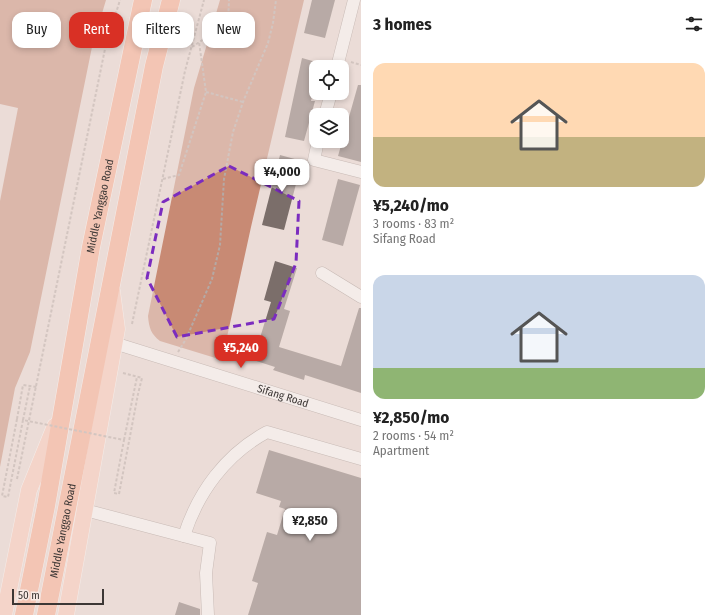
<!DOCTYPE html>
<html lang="en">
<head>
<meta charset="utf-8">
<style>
  body { margin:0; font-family:"Fira Sans Condensed",sans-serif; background:#f6f6f6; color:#222; height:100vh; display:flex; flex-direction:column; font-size:15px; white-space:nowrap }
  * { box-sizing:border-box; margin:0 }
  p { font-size:13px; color:#767676 }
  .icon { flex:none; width:22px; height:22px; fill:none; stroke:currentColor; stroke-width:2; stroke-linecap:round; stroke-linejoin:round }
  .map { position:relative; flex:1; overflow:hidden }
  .side { display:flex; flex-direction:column; background:#fff; width:356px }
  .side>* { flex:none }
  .top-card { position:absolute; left:12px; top:12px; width:289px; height:36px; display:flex; gap:8px }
  .tools { position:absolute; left:309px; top:60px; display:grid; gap:8px }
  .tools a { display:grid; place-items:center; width:40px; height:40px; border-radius:8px; background:#fff; box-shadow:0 2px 6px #0003; font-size:20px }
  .scale { position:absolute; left:12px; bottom:10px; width:92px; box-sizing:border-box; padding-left:4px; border:2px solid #3c3735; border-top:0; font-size:11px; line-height:14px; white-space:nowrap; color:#3c3735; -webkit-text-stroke:3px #f8eae5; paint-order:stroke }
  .price { position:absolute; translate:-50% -34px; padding:0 9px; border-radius:8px; background:#fff; color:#222; font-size:13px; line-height:26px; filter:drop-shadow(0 1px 2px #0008) }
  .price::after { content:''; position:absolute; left:50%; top:24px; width:12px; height:9px; margin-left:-6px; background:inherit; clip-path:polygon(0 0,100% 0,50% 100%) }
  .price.selected { background:#d93025; color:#fff }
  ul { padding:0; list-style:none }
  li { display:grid; align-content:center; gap:8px; height:212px; padding:0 12px }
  li span { display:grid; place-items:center; height:124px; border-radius:12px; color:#555 }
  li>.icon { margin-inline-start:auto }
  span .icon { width:72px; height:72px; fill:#fffc; stroke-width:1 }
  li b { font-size:17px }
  h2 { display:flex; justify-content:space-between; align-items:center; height:48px; padding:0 12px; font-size:17px }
  .chip { padding:0 14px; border-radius:12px; background:#fff; box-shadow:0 2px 6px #0003; font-size:14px; line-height:36px }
  .chip.selected { background:#d93025; color:#fff }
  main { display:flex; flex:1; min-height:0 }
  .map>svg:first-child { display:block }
</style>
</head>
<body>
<main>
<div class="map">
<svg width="361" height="615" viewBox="0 0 361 615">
  <rect width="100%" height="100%" fill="#ebdcd7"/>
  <g fill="#c88a74">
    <path d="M 0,0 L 106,0 L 92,47 L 30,352 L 15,388 L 0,467 L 0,201 L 18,108 L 0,104 Z"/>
    <path d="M 220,0 L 304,0 L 251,227 L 222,360 L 160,341 C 151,334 149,328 148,316 L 194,88 Z"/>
  </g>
  <g fill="#7b6e6a">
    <path d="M 312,0 L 335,0 L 325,38 L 304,33 Z"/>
    <path d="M 302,58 L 316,62 L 316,81 L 311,101 L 315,101 L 304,141 L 285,137 Z"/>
    <path d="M 358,85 L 361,85 L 361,162 L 338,156 Z"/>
    <path d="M 280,155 L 302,161 L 284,230 L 262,225 Z"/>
    <path d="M 338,179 L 360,185 L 343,246 L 322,240 Z"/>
    <path d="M 275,261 L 297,268 L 284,309 L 290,311 L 279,347 L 341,366 L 359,308 L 361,308 L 361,393 L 305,375 L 304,380 L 273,370 L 275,367 L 244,357 L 250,338 L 259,341 L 271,302 L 264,300 Z"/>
    <path d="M 269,450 L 361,478 L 361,615 L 248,615 L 258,583 L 252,581 L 267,532 L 277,535 L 285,509 L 279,507 L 281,501 L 256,493 Z"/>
    <path d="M 179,602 L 200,609 L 200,615 L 175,615 Z"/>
  </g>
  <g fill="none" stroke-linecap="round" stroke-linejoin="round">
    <g stroke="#9f928e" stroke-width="13">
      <g id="minor">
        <path d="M 337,67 L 354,0"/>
        <path d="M 325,115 L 331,93"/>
        <path d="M 318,141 L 314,160 L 361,172"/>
        <path d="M 322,273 L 361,297"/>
        <path id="s1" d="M 114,343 L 361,420"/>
        <path d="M 85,510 L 210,543 L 206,573 L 208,615"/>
        <path d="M 184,536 C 198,492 226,454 267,432 L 361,459"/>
      </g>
    </g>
    <g stroke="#fff" stroke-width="17">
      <g id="major">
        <path d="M 4,615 L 29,490 L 55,426"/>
        <path d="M 66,615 L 117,329 L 112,291"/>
      </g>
    </g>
    <g stroke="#fff" stroke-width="19">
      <g id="highway">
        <path id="s2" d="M 24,615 L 46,506 L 91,247 L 143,0"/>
        <path id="s3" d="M 46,615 L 154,66 L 171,0"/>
      </g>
    </g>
    <g stroke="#b5a9a5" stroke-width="2" stroke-dasharray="3 2" stroke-linecap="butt">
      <path d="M 192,47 L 228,23 L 229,0"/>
      <path d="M 351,62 L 361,65"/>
      <path d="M 206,92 L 243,102"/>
      <path d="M 163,179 L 179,175 L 206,92 L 199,42"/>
      <path d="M 132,324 L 185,71 L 204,0"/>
      <path d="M 178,352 L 186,339 L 212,279 L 220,245 L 224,179 L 233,132 L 243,102 L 268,43 L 273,23 L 276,0"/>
      <path d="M 123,373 L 142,378 L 138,394"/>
      <path d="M 17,419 L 23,385 L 37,387"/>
      <path d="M 23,420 L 30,386"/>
      <path d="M 124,440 L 137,377"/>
      <path d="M 17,479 L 105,49 L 120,0"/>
    </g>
    <use href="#minor" stroke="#fff" stroke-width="12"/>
    <use href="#major" stroke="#fecbb9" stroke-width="16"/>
    <use href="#highway" stroke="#fda98b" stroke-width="18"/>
    <path stroke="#b5a9a5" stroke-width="2" stroke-dasharray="3 2" stroke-linecap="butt" d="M 17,419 L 2,496 L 8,497 L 23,420 L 124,440 L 114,493 L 119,494 L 138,394"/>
  </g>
  <path d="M0 0H361V615H0ZM 229,166 L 299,201 L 296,263 L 274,319 L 177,337 L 147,278 L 163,202 Z" fill="#ebdcd7" fill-opacity=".55" fill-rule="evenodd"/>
  <path fill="none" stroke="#7b2cbf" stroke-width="3" stroke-dasharray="8 5" stroke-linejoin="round" d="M 229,166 L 299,201 L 296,263 L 274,319 L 177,337 L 147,278 L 163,202 Z"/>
  <g text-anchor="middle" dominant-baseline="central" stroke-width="4" stroke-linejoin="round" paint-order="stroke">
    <g font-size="11" fill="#3c3735" stroke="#f8eae5">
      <text stroke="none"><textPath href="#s2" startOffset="416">Middle Yanggao Road</textPath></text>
      <text stroke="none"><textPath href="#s1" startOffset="177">Sifang Road</textPath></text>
      <text stroke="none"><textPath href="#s3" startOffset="86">Middle Yanggao Road</textPath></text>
    </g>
  </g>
</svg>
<div class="tools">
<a><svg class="icon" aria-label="locate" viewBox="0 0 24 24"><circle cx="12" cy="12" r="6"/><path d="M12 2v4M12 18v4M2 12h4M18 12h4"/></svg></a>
<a><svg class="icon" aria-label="layers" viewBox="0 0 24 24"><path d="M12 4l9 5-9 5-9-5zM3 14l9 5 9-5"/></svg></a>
</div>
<div class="scale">50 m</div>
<b class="price" style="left:282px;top:193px">¥4,000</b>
<b class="price selected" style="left:241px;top:369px">¥5,240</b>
<b class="price" style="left:310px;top:542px">¥2,850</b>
<div class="top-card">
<a class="chip">Buy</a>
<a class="chip selected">Rent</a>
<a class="chip">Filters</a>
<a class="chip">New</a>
</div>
</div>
<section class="side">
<h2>3 homes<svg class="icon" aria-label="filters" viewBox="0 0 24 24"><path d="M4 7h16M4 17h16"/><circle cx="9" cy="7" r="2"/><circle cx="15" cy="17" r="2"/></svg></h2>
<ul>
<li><span style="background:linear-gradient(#ffd9b3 60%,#c2b280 0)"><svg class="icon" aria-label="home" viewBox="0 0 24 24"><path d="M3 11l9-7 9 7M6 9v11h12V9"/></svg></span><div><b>¥5,240/mo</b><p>3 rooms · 83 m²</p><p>Sifang Road</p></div></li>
<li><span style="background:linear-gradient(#c9d6e8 75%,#8fb573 0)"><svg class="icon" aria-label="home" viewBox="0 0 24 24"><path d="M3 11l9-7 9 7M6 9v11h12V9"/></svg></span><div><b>¥2,850/mo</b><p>2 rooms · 54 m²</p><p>Apartment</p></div></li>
</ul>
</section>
</main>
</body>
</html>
